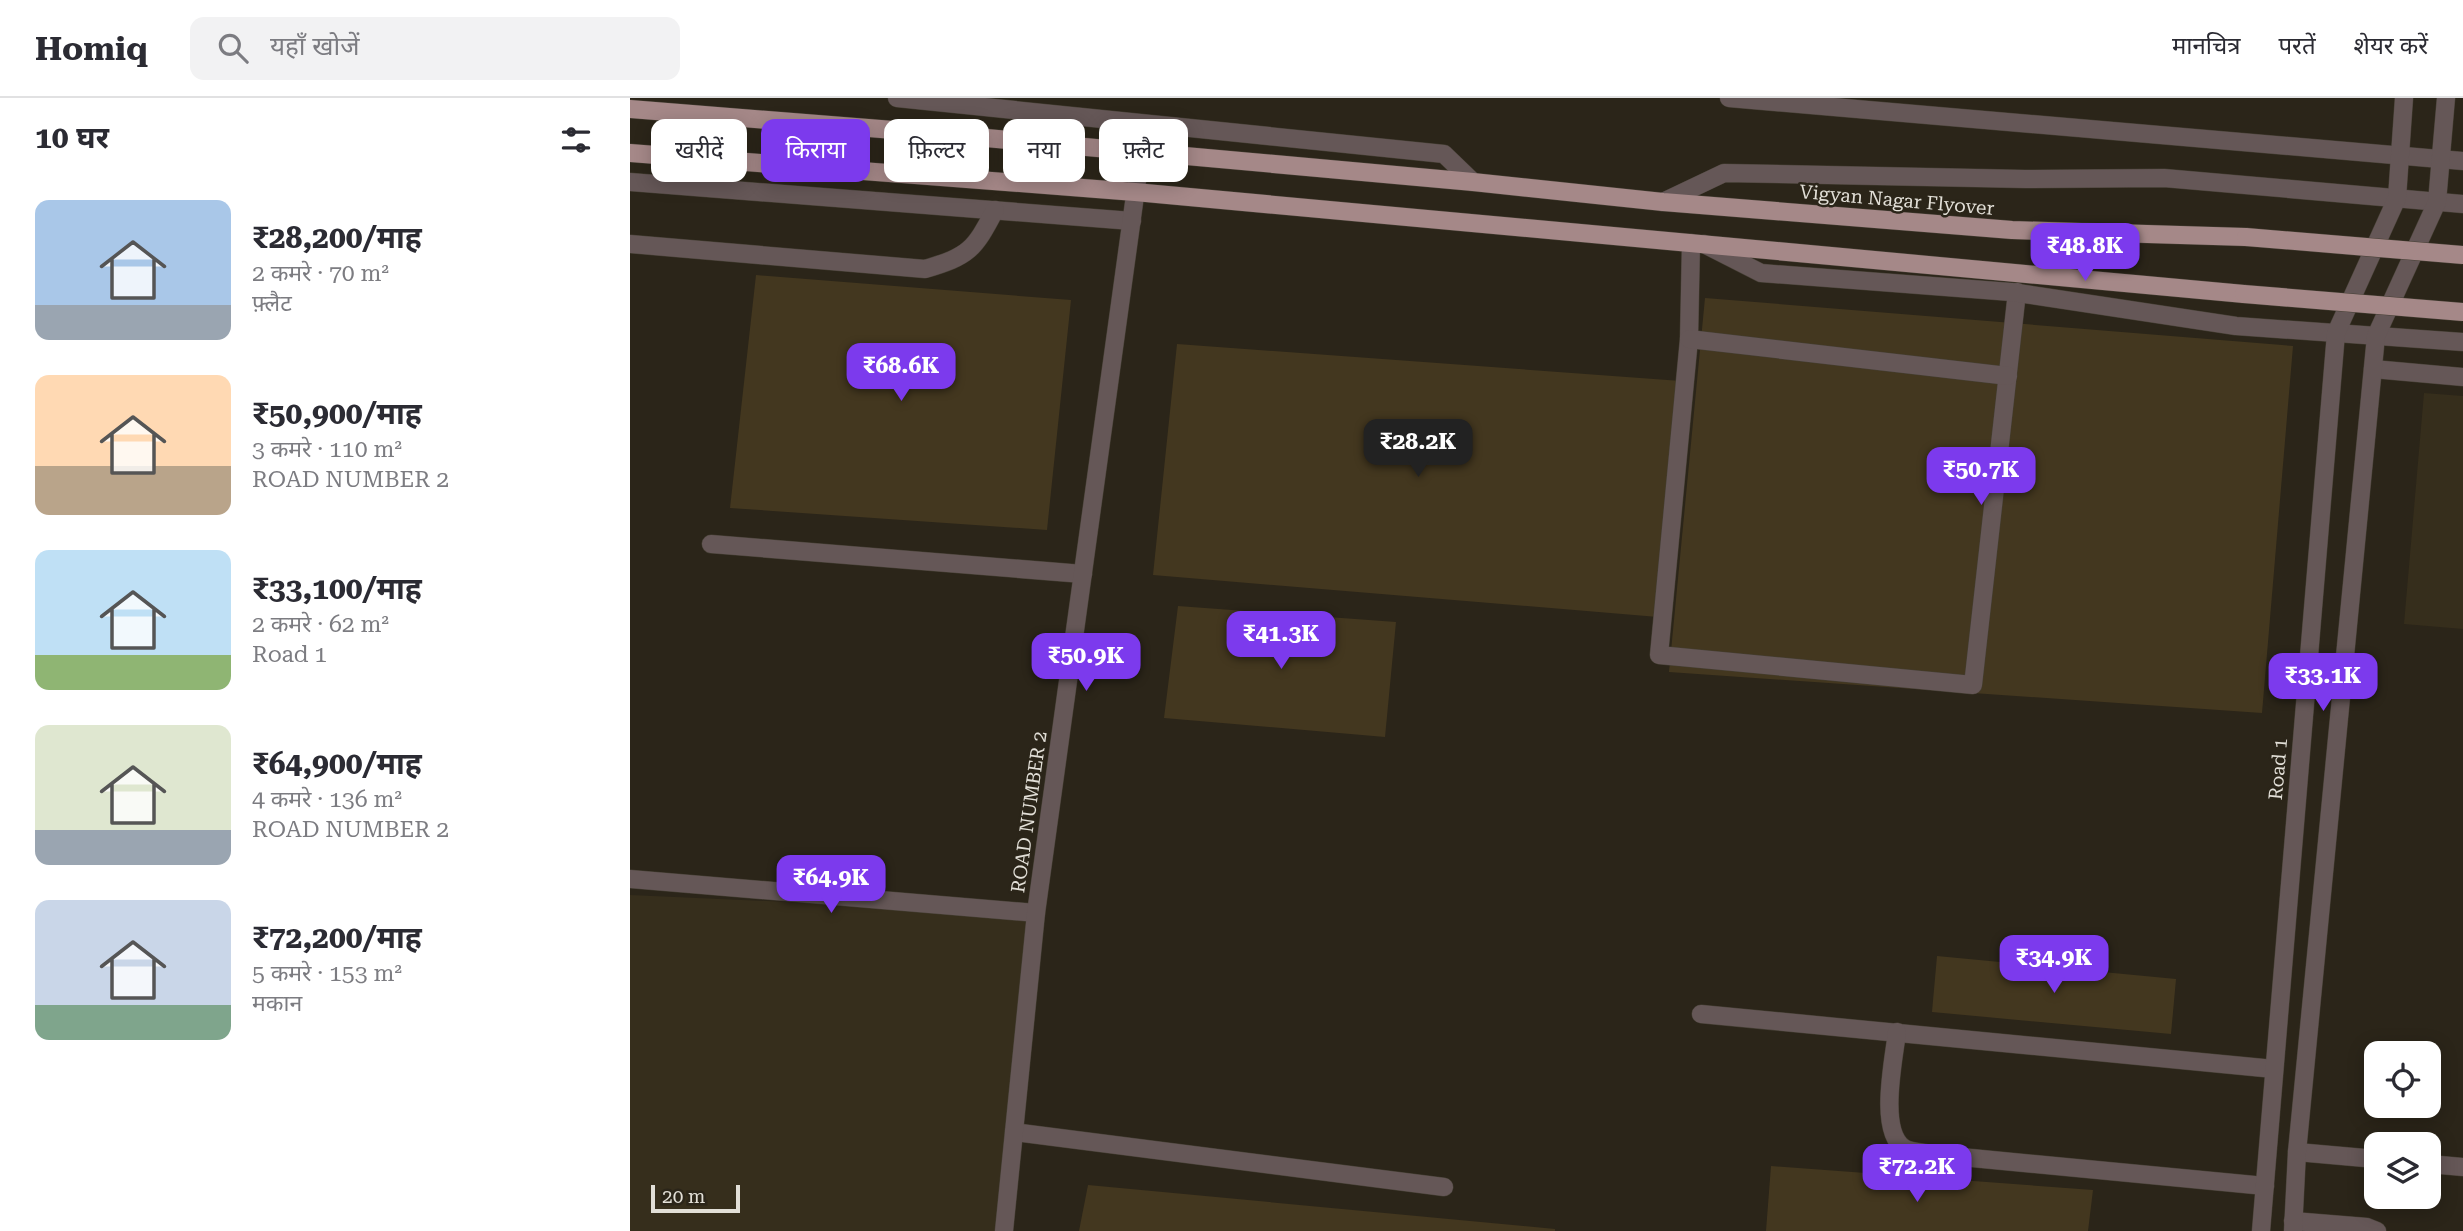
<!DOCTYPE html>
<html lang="hi">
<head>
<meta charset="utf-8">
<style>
  body { margin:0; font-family:"Roboto Serif","Noto Sans Devanagari",serif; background:#f2f2f3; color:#2b2b33; height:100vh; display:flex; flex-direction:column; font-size:26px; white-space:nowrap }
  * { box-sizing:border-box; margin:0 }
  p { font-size:23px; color:#7c7c81 }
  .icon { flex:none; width:38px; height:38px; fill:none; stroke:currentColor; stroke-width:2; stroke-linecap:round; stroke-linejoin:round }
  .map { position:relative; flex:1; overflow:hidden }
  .details { display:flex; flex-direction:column; background:#fff; width:630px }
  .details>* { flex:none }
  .banner { position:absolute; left:21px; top:21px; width:665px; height:63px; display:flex; gap:14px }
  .buttons { position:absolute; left:1734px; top:943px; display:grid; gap:14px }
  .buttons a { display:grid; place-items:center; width:77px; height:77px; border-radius:14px; background:#fff; box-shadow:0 4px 18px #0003; font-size:35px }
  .scale { position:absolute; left:21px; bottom:18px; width:89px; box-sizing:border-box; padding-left:7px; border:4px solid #e2dfd7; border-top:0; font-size:19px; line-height:24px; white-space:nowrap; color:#e2dfd7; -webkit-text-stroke:5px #2b2519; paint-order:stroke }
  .price { position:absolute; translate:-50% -60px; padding:0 16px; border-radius:14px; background:#7c3aed; color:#fff; font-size:23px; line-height:46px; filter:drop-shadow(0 2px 4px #0008) }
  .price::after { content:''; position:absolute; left:50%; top:42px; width:21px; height:16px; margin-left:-10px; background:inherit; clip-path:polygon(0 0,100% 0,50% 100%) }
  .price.current { background:#222; color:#fff }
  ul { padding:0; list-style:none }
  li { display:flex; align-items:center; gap:21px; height:175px; padding:0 35px }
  li span { display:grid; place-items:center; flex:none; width:196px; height:140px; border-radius:14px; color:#555 }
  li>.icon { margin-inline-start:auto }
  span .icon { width:84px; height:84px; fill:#fffc; stroke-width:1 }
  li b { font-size:30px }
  h2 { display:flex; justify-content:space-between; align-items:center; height:84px; padding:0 35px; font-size:30px }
  .pill { padding:0 24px; border-radius:14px; background:#fff; box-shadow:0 4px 18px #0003; font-size:24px; line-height:63px }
  .pill.current { background:#7c3aed; color:#fff }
  header { display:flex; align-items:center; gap:42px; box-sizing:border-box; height:98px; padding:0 35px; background:#fff; border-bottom:2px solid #e1e1e2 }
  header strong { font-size:33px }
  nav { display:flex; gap:38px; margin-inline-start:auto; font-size:24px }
  .search { width:490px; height:63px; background:#f2f2f3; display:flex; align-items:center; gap:18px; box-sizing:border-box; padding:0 24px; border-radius:14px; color:#7c7c81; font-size:26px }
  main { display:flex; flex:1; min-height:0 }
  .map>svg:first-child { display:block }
</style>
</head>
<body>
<header>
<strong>Homiq</strong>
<div class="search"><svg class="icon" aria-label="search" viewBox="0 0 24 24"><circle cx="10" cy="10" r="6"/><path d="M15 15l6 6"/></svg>यहाँ खोजें</div>
<nav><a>मानचित्र</a><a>परतें</a><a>शेयर करें</a></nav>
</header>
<main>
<section class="details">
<h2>10 घर<svg class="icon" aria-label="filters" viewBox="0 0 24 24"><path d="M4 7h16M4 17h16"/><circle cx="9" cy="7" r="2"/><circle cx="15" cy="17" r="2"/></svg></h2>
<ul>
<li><span style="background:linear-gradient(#a9c7e8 75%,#9aa5b1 0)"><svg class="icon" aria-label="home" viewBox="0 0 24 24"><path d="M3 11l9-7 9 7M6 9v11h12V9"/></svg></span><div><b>₹28,200/माह</b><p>2 कमरे · 70 m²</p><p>फ़्लैट</p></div></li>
<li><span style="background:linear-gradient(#ffd9b3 65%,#b9a48a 0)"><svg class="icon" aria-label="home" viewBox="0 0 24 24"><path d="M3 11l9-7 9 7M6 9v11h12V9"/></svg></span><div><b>₹50,900/माह</b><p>3 कमरे · 110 m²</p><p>ROAD NUMBER 2</p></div></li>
<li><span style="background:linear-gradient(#bfe0f5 75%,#8fb573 0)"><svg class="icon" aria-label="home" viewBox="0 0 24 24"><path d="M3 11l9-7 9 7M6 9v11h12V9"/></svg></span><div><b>₹33,100/माह</b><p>2 कमरे · 62 m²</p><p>Road 1</p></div></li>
<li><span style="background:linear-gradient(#dfe7d0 75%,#9aa5b1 0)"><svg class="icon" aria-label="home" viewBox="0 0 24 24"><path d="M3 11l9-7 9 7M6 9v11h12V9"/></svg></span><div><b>₹64,900/माह</b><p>4 कमरे · 136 m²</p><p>ROAD NUMBER 2</p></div></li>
<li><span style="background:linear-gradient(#c9d6e8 75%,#7fa58c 0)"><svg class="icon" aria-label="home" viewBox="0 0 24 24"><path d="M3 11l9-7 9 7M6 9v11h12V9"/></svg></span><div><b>₹72,200/माह</b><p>5 कमरे · 153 m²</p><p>मकान</p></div></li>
</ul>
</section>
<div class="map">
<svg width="1833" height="1133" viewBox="0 0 1833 1133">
  <rect width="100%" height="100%" fill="#2b2519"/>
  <g fill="#362e1c">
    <path d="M 1794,295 L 1833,298 L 1833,531 L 1774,526 Z"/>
    <path d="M 0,797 L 406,815 L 374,1133 L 0,1133 Z"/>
  </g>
  <g fill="#43371f">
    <path d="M 126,177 L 441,202 L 417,432 L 100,410 Z"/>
    <path d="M 1075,200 L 1663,248 L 1632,615 L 1039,574 Z"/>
    <path d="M 547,246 L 1051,283 L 1028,519 L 523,477 Z"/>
    <path d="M 548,508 L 766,524 L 755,639 L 534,620 Z"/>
    <path d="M 1307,858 L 1546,881 L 1541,936 L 1302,914 Z"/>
    <path d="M 1141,1068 L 1463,1092 L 1458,1133 L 1136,1133 Z"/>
    <path d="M 458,1087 L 925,1131 L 925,1133 L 449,1133 Z"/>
  </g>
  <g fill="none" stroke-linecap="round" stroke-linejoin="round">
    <g stroke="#453f34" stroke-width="19">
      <g id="minor">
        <path d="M 267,0 L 814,56 L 843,84"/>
        <path d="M 1099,0 L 1833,63"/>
        <path d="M 0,84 L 502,123"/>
        <path d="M 1033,104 L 1094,75 L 1395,81 L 1534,80 L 1833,106"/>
        <path d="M 1061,145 L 1059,241 L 1029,557 L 1343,587 L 1387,194"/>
        <path d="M 0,146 L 295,171 C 339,158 344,152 365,112"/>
        <path d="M 1074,146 L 1131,175 L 1381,194 L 1606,228 L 1833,244"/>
        <path d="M 1059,241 L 1378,278"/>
        <path d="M 1743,271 L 1833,279"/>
        <path d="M 81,446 L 453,476"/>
        <path d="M 0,781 L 406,815"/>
        <path d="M 1071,916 L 1644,971"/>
        <path d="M 1267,934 C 1264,961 1248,1033 1274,1050 C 1280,1054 1293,1054 1300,1056 L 1635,1088"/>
        <path d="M 384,1034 L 814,1089"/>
        <path d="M 1667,1054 L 1746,1061"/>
        <path d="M 1799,1066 L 1833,1069"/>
        <path d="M 1663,1123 L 1737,1129 L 1747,1133"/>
        <path d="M 374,1133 L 406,815 L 511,54"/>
        <path d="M 1631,1133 L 1706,235 L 1767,100 L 1774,0"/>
        <path d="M 1663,1133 L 1667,1054 L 1746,238 L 1807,104 L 1816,0"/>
      </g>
    </g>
    <g stroke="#453f34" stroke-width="19">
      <g id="major">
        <path d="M 0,11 L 301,35 L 843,84 L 1033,104 L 1382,132 L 1616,139"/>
        <path d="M 0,55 L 505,94 L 1614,196"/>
      </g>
    </g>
    <use href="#minor" stroke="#655757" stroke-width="18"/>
    <use href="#major" stroke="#a58888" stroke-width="18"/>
    <g stroke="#453f34" stroke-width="19" stroke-linecap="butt">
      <g id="major-bridge">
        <path d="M 1616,139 L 1833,157"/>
        <path d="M 1614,196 L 1833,214"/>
      </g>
    </g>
    <use href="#major-bridge" stroke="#a58888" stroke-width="18"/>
  </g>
  <g text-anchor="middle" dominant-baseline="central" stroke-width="5" stroke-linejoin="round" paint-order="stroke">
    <g font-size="19" fill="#e2dfd7" stroke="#2b2519">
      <text transform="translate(1267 102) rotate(5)">Vigyan Nagar Flyover</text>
      <text transform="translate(1648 671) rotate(-85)">Road 1</text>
      <text transform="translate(399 714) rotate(-82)">ROAD NUMBER 2</text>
    </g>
  </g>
</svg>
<div class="buttons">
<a><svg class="icon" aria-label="locate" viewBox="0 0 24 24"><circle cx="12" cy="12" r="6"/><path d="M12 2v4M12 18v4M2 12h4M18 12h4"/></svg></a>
<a><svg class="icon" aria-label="layers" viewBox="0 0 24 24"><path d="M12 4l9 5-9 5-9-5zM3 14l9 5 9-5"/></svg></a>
</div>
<div class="scale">20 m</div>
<b class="price" style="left:1455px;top:185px">₹48.8K</b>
<b class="price" style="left:271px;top:305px">₹68.6K</b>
<b class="price current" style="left:788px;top:381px">₹28.2K</b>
<b class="price" style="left:1351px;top:409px">₹50.7K</b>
<b class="price" style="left:651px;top:573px">₹41.3K</b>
<b class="price" style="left:456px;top:595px">₹50.9K</b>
<b class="price" style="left:1693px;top:615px">₹33.1K</b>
<b class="price" style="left:201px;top:817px">₹64.9K</b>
<b class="price" style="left:1424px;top:897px">₹34.9K</b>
<b class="price" style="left:1287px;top:1106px">₹72.2K</b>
<div class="banner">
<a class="pill">खरीदें</a>
<a class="pill current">किराया</a>
<a class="pill">फ़िल्टर</a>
<a class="pill">नया</a>
<a class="pill">फ़्लैट</a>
</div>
</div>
</main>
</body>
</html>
